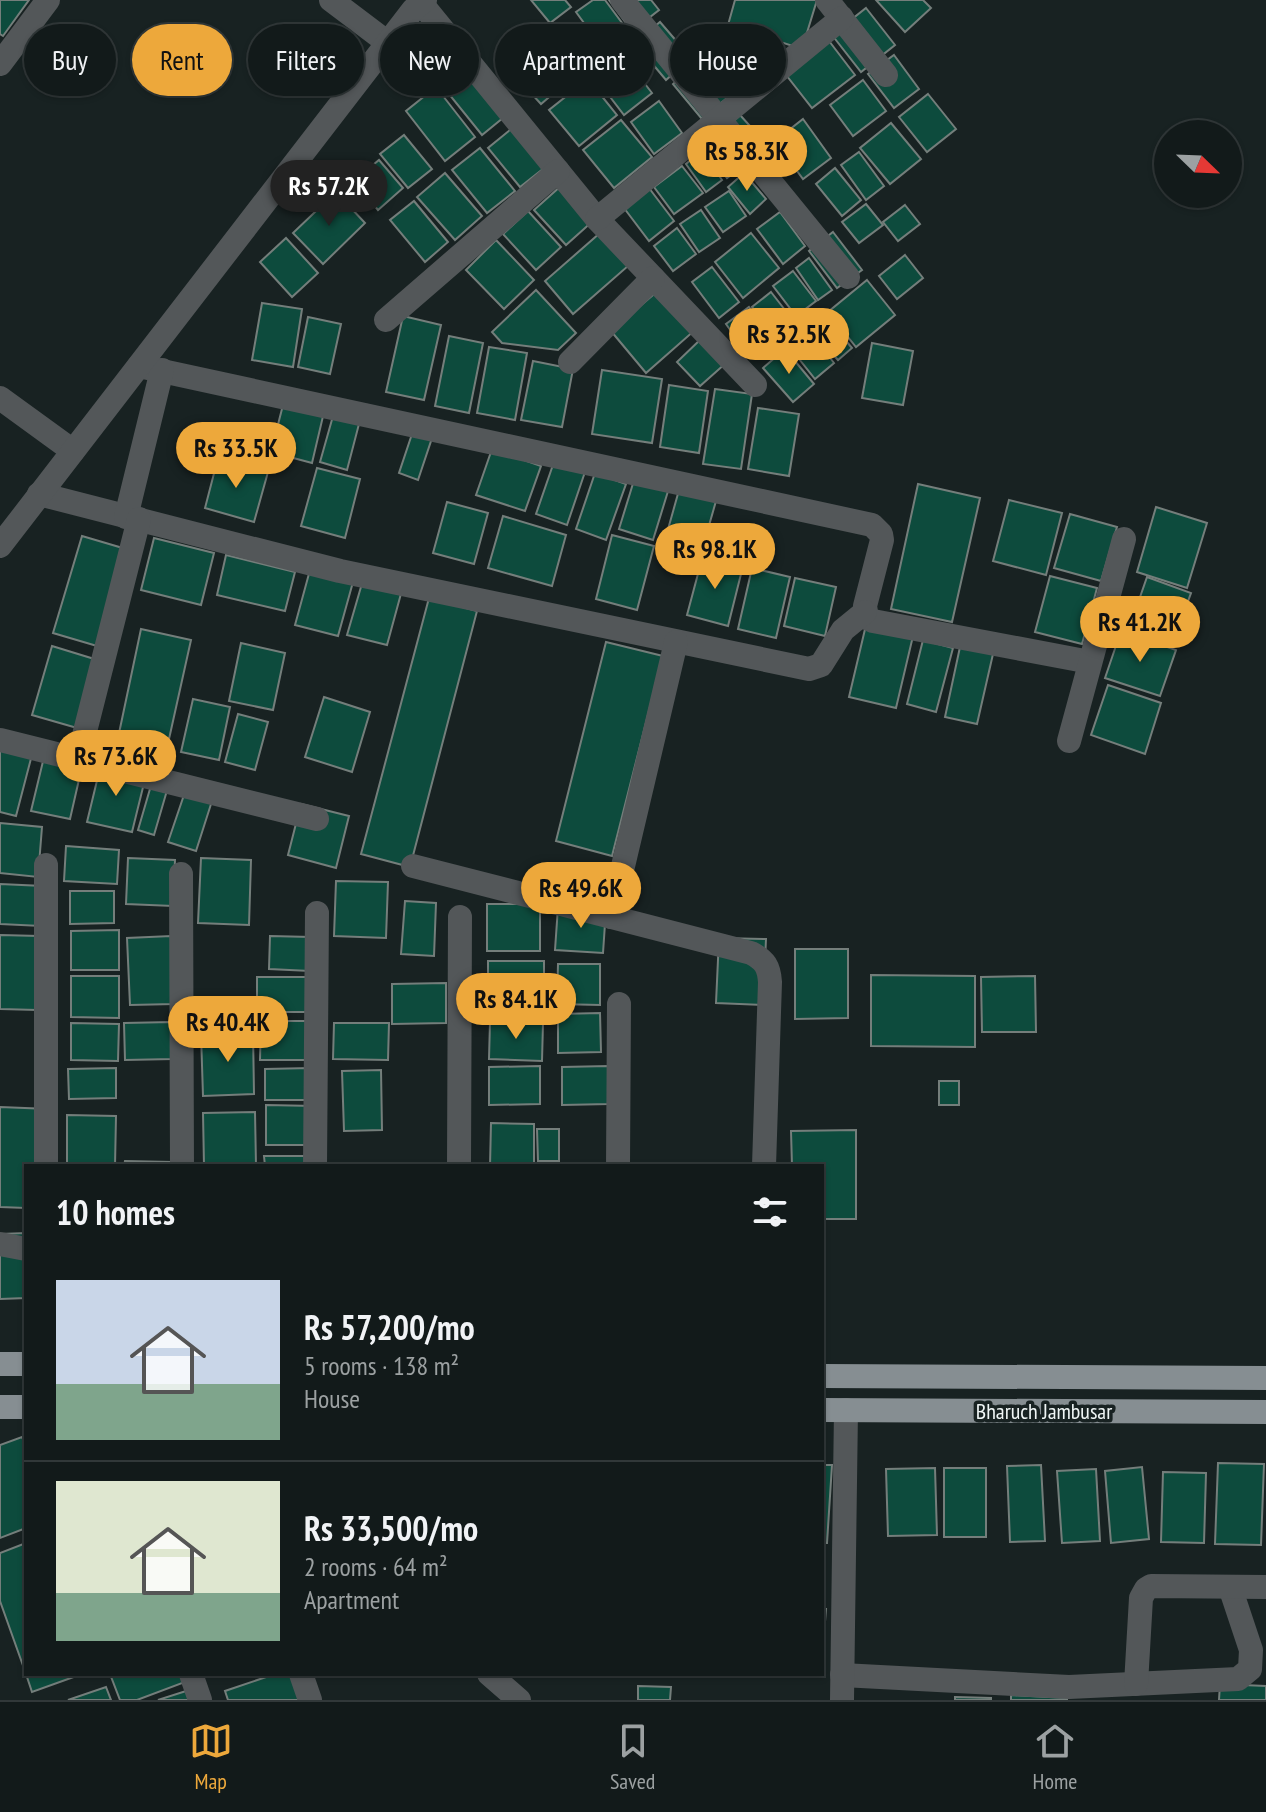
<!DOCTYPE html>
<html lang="en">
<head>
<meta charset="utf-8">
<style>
  body { margin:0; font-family:"PT Sans Narrow",sans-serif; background:#1b2323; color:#f1f3f6; height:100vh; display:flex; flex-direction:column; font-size:30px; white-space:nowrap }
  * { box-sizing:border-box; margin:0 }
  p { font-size:26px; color:#9ca1a2 }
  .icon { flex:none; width:44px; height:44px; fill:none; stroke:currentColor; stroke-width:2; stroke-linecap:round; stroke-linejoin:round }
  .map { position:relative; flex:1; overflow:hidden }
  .side { position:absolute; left:24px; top:1164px; width:800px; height:512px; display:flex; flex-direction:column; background:#121a1a; border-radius:0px; box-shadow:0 2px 6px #0004,0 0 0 2px #313839 }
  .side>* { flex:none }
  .banner { position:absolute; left:24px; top:24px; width:800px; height:72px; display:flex; gap:16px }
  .needle { width:52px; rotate:113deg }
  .tools { position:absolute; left:1154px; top:120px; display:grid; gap:16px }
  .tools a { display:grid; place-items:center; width:88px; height:88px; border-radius:50%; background:#121a1a; box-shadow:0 2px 6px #0004,0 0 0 2px #313839; font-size:40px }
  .price { position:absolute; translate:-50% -68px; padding:0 18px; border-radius:28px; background:#eda83b; color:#111; font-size:26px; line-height:52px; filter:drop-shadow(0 2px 4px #0008) }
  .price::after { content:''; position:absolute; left:50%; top:48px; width:24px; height:18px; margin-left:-12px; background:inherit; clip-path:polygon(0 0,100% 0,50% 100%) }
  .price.active { background:#222; color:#fff }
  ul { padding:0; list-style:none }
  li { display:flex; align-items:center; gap:24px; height:200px; padding:0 32px }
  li+li { border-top:2px solid #313839 }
  li span { display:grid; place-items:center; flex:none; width:224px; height:160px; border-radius:0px; color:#555 }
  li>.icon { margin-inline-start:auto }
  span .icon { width:96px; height:96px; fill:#fffc; stroke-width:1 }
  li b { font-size:34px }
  h2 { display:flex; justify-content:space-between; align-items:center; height:96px; padding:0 32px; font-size:34px }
  .pill { padding:0 28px; border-radius:36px; background:#121a1a; box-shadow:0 2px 6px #0004,0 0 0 2px #313839; font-size:28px; line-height:72px }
  .pill.active { background:#eda83b; color:#111 }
  .menu { display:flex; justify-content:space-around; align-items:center; height:112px; border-top:2px solid #313839; background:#121a1a; font-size:22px; color:#9ca1a2 }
  .menu a { display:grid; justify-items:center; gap:4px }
  .menu .active { color:#eda83b }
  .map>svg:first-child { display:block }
</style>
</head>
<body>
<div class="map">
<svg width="1266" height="1700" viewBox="0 0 1266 1700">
  <rect width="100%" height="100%" fill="#182222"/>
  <g fill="#0d4b3d" stroke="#747e7b" stroke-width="2">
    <path d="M 0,0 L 29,0 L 3,36 L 0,34 Z"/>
    <path d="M 531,0 L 565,0 L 571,7 L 550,23 Z"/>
    <path d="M 593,0 L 605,0 L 631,35 L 606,53 L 576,12 Z"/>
    <path d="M 609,0 L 651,0 L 659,10 L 632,31 Z"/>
    <path d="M 735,0 L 817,0 L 802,49 L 728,25 Z"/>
    <path d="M 876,0 L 923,0 L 931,8 L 905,32 Z"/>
    <path d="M 866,8 L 895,45 L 861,72 L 832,35 Z"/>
    <path d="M 660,22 L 691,58 L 666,80 L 635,43 Z"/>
    <path d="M 561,31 L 590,64 L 567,84 L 538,52 Z"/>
    <path d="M 826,37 L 855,75 L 812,108 L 783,71 Z"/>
    <path d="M 531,51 L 562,86 L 541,104 L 510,70 Z"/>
    <path d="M 622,54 L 652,93 L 624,115 L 594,76 Z"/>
    <path d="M 894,55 L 919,89 L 894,108 L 868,74 Z"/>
    <path d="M 472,58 L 514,109 L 482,135 L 440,83 Z"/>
    <path d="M 697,63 L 727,98 L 702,119 L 673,84 Z"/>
    <path d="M 588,79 L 617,115 L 579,146 L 549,110 Z"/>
    <path d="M 863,80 L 886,111 L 853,136 L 830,105 Z"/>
    <path d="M 436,87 L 475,137 L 445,161 L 406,111 Z"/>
    <path d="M 928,94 L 956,129 L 927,152 L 899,117 Z"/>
    <path d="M 659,101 L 682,133 L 654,154 L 631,122 Z"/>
    <path d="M 740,115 L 768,146 L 748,164 L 720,133 Z"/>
    <path d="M 803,119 L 831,158 L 803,179 L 775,141 Z"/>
    <path d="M 621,120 L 652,157 L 614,188 L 583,150 Z"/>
    <path d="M 891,123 L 921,159 L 890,184 L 860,148 Z"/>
    <path d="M 516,125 L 548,165 L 520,187 L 488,148 Z"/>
    <path d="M 404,135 L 432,169 L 408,188 L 380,154 Z"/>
    <path d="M 720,137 L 743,166 L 727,178 L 705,149 Z"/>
    <path d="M 480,148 L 515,191 L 487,213 L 452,170 Z"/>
    <path d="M 702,151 L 722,180 L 706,192 L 686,164 Z"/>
    <path d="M 859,152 L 884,186 L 866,200 L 841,165 Z"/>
    <path d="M 379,160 L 403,188 L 378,210 L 354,181 Z"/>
    <path d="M 682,166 L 703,193 L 674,214 L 654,187 Z"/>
    <path d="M 835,168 L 861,200 L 842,216 L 816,184 Z"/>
    <path d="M 445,173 L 482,216 L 455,240 L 417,197 Z"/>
    <path d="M 744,173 L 766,199 L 750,214 L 728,187 Z"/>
    <path d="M 562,185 L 594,220 L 566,245 L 534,210 Z"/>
    <path d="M 649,188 L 674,221 L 649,241 L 624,208 Z"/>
    <path d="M 729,191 L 746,216 L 723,232 L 705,207 Z"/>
    <path d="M 336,192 L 365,223 L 323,264 L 293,233 Z"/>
    <path d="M 414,201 L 448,242 L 425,262 L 390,220 Z"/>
    <path d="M 866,204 L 883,225 L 859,243 L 842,222 Z"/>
    <path d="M 905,205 L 920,224 L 898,241 L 883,222 Z"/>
    <path d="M 701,210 L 720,238 L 699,252 L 680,224 Z"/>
    <path d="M 528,211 L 561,247 L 536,270 L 503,234 Z"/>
    <path d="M 780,212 L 805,246 L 783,264 L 757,229 Z"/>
    <path d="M 677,228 L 696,254 L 673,271 L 654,246 Z"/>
    <path d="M 833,232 L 862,270 L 837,288 L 809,251 Z"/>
    <path d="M 600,233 L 628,266 L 573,314 L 545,281 Z"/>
    <path d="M 751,233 L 779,268 L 743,298 L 715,262 Z"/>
    <path d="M 286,238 L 318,273 L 292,297 L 260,262 Z"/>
    <path d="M 496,240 L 534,280 L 504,309 L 466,270 Z"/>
    <path d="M 905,255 L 923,278 L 897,299 L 879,276 Z"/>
    <path d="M 809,258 L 832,290 L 818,300 L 796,268 Z"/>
    <path d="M 712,267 L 739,302 L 719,318 L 692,282 Z"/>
    <path d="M 793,271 L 816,301 L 796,316 L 773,286 Z"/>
    <path d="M 867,280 L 895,315 L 856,347 L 828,312 Z"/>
    <path d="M 660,289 L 695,330 L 646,373 L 611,331 Z"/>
    <path d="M 536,290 L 576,333 L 558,350 L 502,343 L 492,332 Z"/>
    <path d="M 771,292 L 792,319 L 774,334 L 752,307 Z"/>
    <path d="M 262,303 L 302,309 L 293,367 L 252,360 Z"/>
    <path d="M 749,307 L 771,336 L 747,353 L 726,324 Z"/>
    <path d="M 824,315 L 852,348 L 838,360 L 809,328 Z"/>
    <path d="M 403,316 L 441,325 L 424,400 L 386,392 Z"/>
    <path d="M 308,317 L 341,324 L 330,374 L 298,367 Z"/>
    <path d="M 808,329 L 834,363 L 815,379 L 788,345 Z"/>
    <path d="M 449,336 L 483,343 L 469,413 L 435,406 Z"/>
    <path d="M 702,338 L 726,363 L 700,386 L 677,362 Z"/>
    <path d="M 872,343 L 913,351 L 903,405 L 862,398 Z"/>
    <path d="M 489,347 L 527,353 L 515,420 L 477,413 Z"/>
    <path d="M 785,349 L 814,384 L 793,402 L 763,368 Z"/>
    <path d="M 533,361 L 573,369 L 562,427 L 521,420 Z"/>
    <path d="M 602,370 L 662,379 L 652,443 L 592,434 Z"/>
    <path d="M 669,385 L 708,391 L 699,453 L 660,447 Z"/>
    <path d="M 715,389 L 752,394 L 741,469 L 703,464 Z"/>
    <path d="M 284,401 L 324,412 L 312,463 L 271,452 Z"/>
    <path d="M 758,408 L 799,414 L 789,476 L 748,469 Z"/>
    <path d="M 333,416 L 359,424 L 347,470 L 320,462 Z"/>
    <path d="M 413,431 L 432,438 L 418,480 L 399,473 Z"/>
    <path d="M 492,449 L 541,466 L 525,511 L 476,495 Z"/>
    <path d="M 218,458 L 268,472 L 254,522 L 205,508 Z"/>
    <path d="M 555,459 L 586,469 L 567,525 L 536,514 Z"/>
    <path d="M 317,468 L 360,479 L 345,538 L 301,526 Z"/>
    <path d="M 595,473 L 626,484 L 606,540 L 576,529 Z"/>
    <path d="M 635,477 L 669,488 L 653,540 L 619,529 Z"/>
    <path d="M 681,483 L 718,494 L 702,550 L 665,540 Z"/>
    <path d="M 918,484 L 980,498 L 952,622 L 891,609 Z"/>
    <path d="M 1009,500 L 1062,513 L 1046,575 L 993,561 Z"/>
    <path d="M 447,502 L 488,513 L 474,564 L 433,553 Z"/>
    <path d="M 1156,507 L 1207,523 L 1187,588 L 1137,572 Z"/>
    <path d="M 1070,514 L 1117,527 L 1101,581 L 1054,568 Z"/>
    <path d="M 503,516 L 566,535 L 552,586 L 488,568 Z"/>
    <path d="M 612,535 L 654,546 L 637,610 L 596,599 Z"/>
    <path d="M 82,536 L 126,549 L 97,646 L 53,633 Z"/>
    <path d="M 154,538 L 214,553 L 201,605 L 141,590 Z"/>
    <path d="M 226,555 L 295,572 L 285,611 L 217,595 Z"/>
    <path d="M 703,555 L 743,566 L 728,626 L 687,615 Z"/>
    <path d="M 752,568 L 790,577 L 776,638 L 738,629 Z"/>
    <path d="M 310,570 L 353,582 L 338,636 L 295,625 Z"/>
    <path d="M 1050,576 L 1097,588 L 1082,644 L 1035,632 Z"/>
    <path d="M 1147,577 L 1191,593 L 1173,642 L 1130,626 Z"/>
    <path d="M 795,578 L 836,587 L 825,636 L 784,626 Z"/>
    <path d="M 363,580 L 402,590 L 387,645 L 347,635 Z"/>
    <path d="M 429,598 L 477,611 L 410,867 L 361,854 Z"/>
    <path d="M 866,625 L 913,636 L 896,708 L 849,697 Z"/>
    <path d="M 141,629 L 191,640 L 167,748 L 118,738 Z"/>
    <path d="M 1121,631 L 1176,650 L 1160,696 L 1105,678 Z"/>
    <path d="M 923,640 L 953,648 L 936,712 L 907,704 Z"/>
    <path d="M 606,642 L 663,656 L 612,856 L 556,841 Z"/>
    <path d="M 241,643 L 285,653 L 273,710 L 229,701 Z"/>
    <path d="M 52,646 L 104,662 L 84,730 L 32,715 Z"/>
    <path d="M 960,647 L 993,654 L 977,724 L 945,717 Z"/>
    <path d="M 1108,685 L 1161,703 L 1145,754 L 1091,735 Z"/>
    <path d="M 324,697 L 370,712 L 352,772 L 305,757 Z"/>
    <path d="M 193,699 L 230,707 L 219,760 L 181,752 Z"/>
    <path d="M 238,714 L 268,722 L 255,770 L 225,762 Z"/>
    <path d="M 0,742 L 34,747 L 16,816 L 0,812 Z"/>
    <path d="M 45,753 L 83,762 L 70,819 L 31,811 Z"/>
    <path d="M 101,764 L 146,775 L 132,832 L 87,822 Z"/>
    <path d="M 152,782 L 168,787 L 154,835 L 138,830 Z"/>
    <path d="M 185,792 L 212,801 L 196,851 L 168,842 Z"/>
    <path d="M 301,804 L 349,816 L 336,868 L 288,855 Z"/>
    <path d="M 0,823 L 42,827 L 38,877 L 0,873 Z"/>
    <path d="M 66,846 L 119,850 L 117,884 L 64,881 Z"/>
    <path d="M 128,858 L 175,860 L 173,906 L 126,904 Z"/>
    <path d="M 201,858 L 251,860 L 249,925 L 198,923 Z"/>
    <path d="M 336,881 L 388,882 L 386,938 L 334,936 Z"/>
    <path d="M 0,884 L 43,886 L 41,926 L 0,924 Z"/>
    <path d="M 70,891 L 114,891 L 114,923 L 70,924 Z"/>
    <path d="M 405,901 L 436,903 L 434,956 L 401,954 Z"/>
    <rect x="487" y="904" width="53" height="47"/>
    <path d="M 558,907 L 606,909 L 603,953 L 555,950 Z"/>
    <path d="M 119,930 L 119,970 L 71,970 L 71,931 Z"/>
    <path d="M 0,935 L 39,936 L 37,1010 L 0,1009 Z"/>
    <path d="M 171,936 L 174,1004 L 130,1005 L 127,938 Z"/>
    <path d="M 270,936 L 311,937 L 310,971 L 269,969 Z"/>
    <path d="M 719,938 L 766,939 L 763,1005 L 716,1003 Z"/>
    <path d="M 795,949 L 848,949 L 848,1018 L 795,1019 Z"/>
    <rect x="488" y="961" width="56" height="51"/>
    <path d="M 558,964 L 600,964 L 600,1005 L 557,1004 Z"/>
    <path d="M 871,975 L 975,976 L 975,1047 L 871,1046 Z"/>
    <path d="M 71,976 L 119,976 L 119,1018 L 71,1017 Z"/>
    <path d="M 1035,976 L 1036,1032 L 982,1032 L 981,977 Z"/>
    <rect x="257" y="977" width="55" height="35"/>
    <path d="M 446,983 L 446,1023 L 392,1024 L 392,984 Z"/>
    <path d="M 600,1013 L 601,1052 L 558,1053 L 558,1014 Z"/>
    <path d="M 261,1021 L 311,1021 L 310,1060 L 260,1060 Z"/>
    <path d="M 172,1022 L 173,1059 L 125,1060 L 124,1023 Z"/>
    <path d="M 490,1022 L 543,1023 L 542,1061 L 489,1059 Z"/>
    <path d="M 71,1023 L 119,1024 L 118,1061 L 71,1060 Z"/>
    <path d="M 334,1023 L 389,1023 L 388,1060 L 333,1059 Z"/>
    <path d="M 253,1032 L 254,1094 L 203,1096 L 201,1034 Z"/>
    <path d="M 540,1066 L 540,1104 L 489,1105 L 489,1067 Z"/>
    <path d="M 608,1066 L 609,1104 L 562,1105 L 562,1067 Z"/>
    <path d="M 116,1068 L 116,1098 L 69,1099 L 68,1069 Z"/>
    <path d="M 311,1068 L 311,1100 L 265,1100 L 265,1069 Z"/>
    <path d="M 381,1070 L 382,1130 L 344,1131 L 342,1071 Z"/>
    <rect x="939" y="1081" width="20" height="24"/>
    <path d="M 266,1105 L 315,1106 L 315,1145 L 266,1145 Z"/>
    <path d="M 0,1107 L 49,1109 L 46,1166 L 26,1166 L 26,1208 L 0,1207 Z"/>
    <path d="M 255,1112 L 256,1166 L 204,1166 L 203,1113 Z"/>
    <path d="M 67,1115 L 116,1116 L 115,1166 L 67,1166 Z"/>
    <path d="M 491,1123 L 534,1124 L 534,1166 L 490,1166 Z"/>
    <path d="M 537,1129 L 559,1129 L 559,1161 L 538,1161 Z"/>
    <path d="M 856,1130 L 856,1219 L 822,1219 L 822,1166 L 792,1166 L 791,1131 Z"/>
    <path d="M 264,1156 L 316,1156 L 316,1166 L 265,1166 Z"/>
    <path d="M 125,1161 L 172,1162 L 172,1166 L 124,1166 Z"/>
    <path d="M 26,1233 L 26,1298 L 0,1299 L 0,1234 Z"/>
    <path d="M 22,1437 L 26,1446 L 26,1528 L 0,1538 L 0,1445 Z"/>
    <path d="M 1218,1463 L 1264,1464 L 1261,1545 L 1215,1544 Z"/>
    <path d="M 822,1465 L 832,1465 L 827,1543 L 822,1543 Z"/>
    <path d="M 1041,1465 L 1045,1541 L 1010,1542 L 1007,1466 Z"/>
    <path d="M 1142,1467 L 1149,1539 L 1111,1543 L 1105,1471 Z"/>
    <path d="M 935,1468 L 937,1535 L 888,1536 L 886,1469 Z"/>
    <rect x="944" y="1468" width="42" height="69"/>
    <path d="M 1096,1469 L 1100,1541 L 1062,1543 L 1057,1471 Z"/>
    <path d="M 1163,1472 L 1206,1473 L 1204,1543 L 1161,1542 Z"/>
    <path d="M 26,1543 L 26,1674 L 0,1601 L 0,1553 Z"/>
    <path d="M 822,1609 L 826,1609 L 822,1660 Z"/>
    <path d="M 26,1674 L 82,1674 L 32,1692 Z"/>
    <path d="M 110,1674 L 182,1674 L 185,1682 L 137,1700 L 120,1700 Z"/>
    <path d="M 275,1674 L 301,1674 L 310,1700 L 228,1700 L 225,1691 Z"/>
    <path d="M 1220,1684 L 1266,1686 L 1266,1700 L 1219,1700 Z"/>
    <path d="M 638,1686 L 671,1687 L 670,1700 L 638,1700 Z"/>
    <path d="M 106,1687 L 111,1700 L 68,1700 Z"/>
    <path d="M 186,1691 L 189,1700 L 158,1700 Z"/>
    <path d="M 1011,1695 L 1067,1698 L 1067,1700 L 1011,1700 Z"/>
    <path d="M 955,1697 L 991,1698 L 991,1700 L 955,1700 Z"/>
  </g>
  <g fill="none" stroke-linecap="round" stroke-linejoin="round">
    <g stroke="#535759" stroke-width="24">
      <path d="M 331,0 L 388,43"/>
      <path d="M 622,0 L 848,277"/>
      <path d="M 827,0 L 886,75"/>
      <path d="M 421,3 L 597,219 L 755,385"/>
      <path d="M 0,64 L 48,0"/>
      <path d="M 597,219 L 842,18"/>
      <path d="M 386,320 L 558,171"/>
      <path d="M 570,362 L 653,278"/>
      <path d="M 139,366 L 872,525 L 881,534 L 882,540 L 865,606 L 867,618 L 873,621 L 1090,662"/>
      <path d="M 0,398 L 73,451"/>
      <path d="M 39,494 L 340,571 L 809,669 L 821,665 L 843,630 L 865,612"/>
      <path d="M 126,517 L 162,370"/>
      <path d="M 0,546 L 413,10 L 425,0"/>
      <path d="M 0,740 L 317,819"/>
      <path d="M 1069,741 L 1124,539"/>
      <path d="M 78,759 L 139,519"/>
      <path d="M 46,865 L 46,1166"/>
      <path d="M 413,866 L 751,953 C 765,960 769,967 770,982 L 764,1166"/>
      <path d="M 181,874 L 182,1166"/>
      <path d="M 611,917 L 676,642"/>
      <path d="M 315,1166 L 317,913"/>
      <path d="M 459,1166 L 460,917"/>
      <path d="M 618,1166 L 619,1004"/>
      <path d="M 0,1244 L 26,1249"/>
      <path d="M 191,1674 L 200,1700"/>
      <path d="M 301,1674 L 310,1700"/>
      <path d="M 489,1674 L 519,1700"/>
      <path d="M 842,1675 L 1069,1687 L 1238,1679 L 1250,1669 L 1251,1650 L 1230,1587"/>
      <path d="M 1136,1684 L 1141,1598 L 1146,1589 L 1151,1586 L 1266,1587"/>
      <path d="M 842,1700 L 846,1410"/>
    </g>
    <g stroke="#868e92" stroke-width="24">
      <path d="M 0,1364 L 26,1364"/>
      <path d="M 822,1376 L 1266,1378"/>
      <path d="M 0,1407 L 26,1407"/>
      <path d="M 822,1410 L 1266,1412"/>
    </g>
  </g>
  <g text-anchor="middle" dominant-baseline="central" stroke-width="7" stroke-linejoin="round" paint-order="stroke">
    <g font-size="22" fill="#f0f6f6" stroke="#182222">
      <text x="1044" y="1411">Bharuch Jambusar</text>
    </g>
  </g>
</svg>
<div class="tools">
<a><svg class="needle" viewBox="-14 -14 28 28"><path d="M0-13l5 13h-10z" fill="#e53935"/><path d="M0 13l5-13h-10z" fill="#9ca1a2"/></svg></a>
</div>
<b class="price" style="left:747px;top:193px">Rs 58.3K</b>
<b class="price active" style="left:329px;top:228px">Rs 57.2K</b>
<b class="price" style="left:789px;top:376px">Rs 32.5K</b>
<b class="price" style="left:236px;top:490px">Rs 33.5K</b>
<b class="price" style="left:715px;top:591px">Rs 98.1K</b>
<b class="price" style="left:1140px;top:664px">Rs 41.2K</b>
<b class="price" style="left:116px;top:798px">Rs 73.6K</b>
<b class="price" style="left:581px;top:930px">Rs 49.6K</b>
<b class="price" style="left:516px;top:1041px">Rs 84.1K</b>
<b class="price" style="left:228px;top:1064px">Rs 40.4K</b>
<div class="banner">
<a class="pill">Buy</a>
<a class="pill active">Rent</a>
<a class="pill">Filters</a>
<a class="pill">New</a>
<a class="pill">Apartment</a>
<a class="pill">House</a>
</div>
<section class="side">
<h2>10 homes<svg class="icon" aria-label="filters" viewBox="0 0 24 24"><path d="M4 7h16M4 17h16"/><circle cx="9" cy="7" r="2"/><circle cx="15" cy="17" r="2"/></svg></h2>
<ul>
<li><span style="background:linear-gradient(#c9d6e8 65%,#7fa58c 0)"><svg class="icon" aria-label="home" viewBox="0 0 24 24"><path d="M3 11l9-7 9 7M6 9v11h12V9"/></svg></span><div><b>Rs 57,200/mo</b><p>5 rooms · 138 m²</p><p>House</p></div></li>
<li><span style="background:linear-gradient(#dfe7d0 70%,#7fa58c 0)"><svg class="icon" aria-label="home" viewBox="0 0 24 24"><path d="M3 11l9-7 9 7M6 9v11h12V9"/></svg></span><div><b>Rs 33,500/mo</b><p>2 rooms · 64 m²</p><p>Apartment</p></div></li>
</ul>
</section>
</div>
<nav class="menu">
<a class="active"><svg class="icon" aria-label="map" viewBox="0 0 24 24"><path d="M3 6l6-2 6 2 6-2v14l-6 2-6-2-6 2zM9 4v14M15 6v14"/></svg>Map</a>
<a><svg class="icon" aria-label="saved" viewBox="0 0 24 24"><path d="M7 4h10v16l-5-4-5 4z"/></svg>Saved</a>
<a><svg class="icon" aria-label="home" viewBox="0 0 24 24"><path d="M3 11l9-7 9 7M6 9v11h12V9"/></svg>Home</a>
</nav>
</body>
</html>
